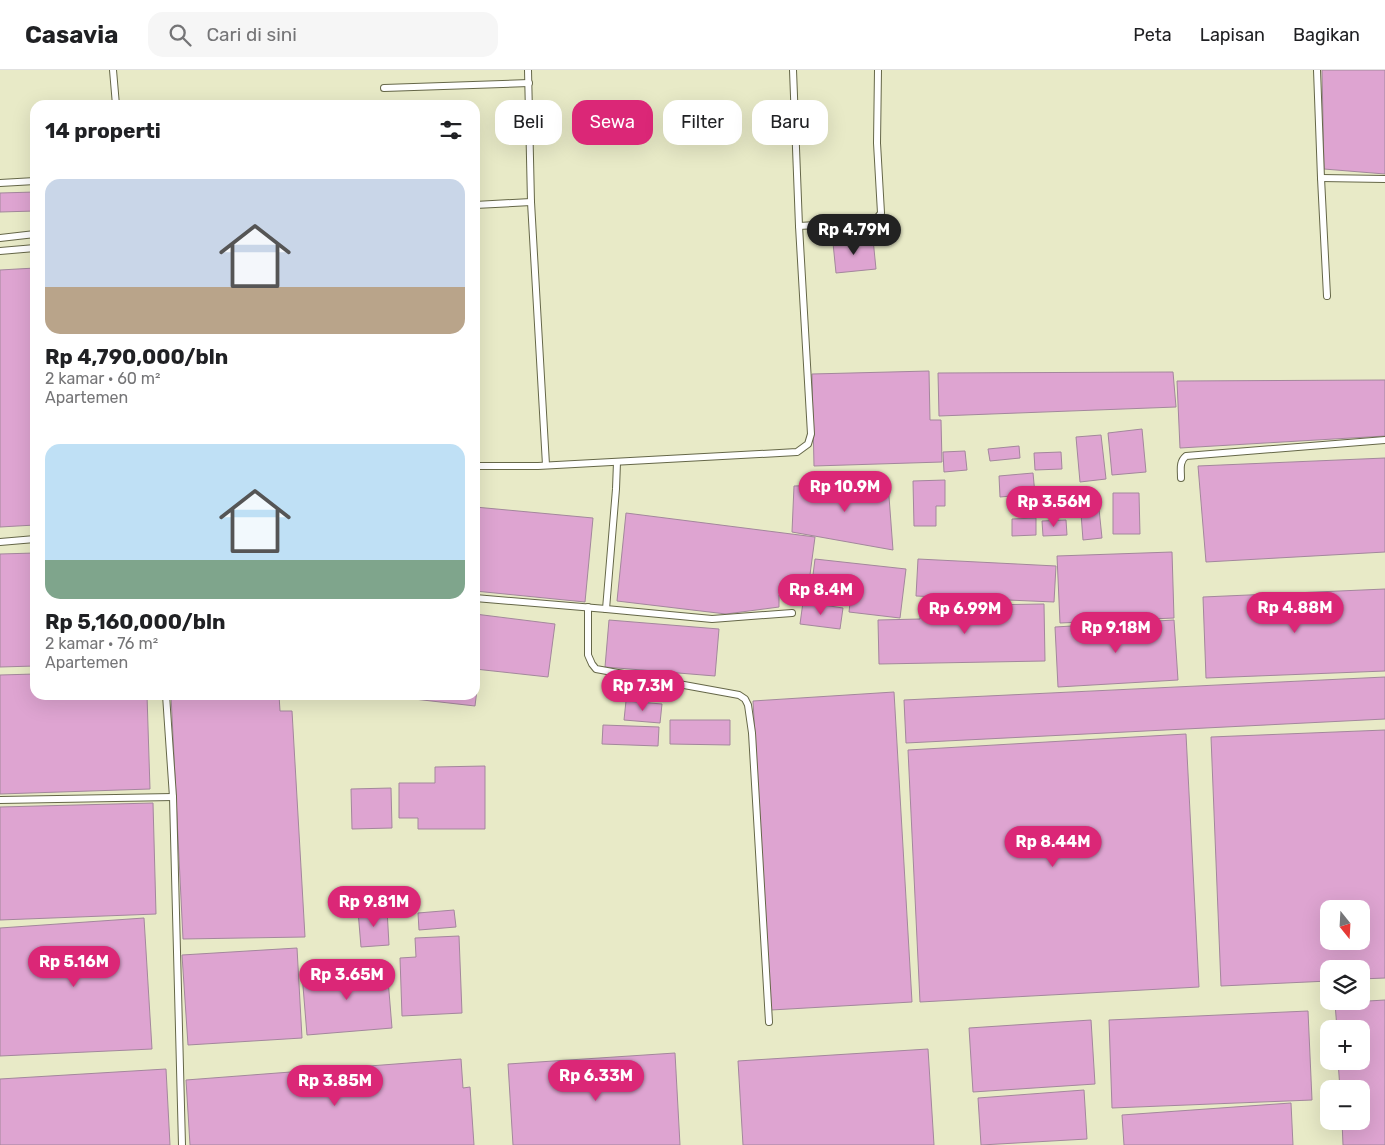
<!DOCTYPE html>
<html lang="id">
<head>
<meta charset="utf-8">
<style>
  body { margin:0; font-family:Rubik,sans-serif; background:#f6f6f6; color:#202124; height:100vh; display:flex; flex-direction:column; font-size:19px; white-space:nowrap }
  * { box-sizing:border-box; margin:0 }
  p { font-size:16px; color:#757577 }
  .icon { flex:none; width:28px; height:28px; fill:none; stroke:currentColor; stroke-width:2; stroke-linecap:round; stroke-linejoin:round }
  .map { position:relative; flex:1; overflow:hidden }
  .panel { position:absolute; left:30px; top:30px; width:450px; height:600px; display:flex; flex-direction:column; background:#fff; border-radius:15px; box-shadow:0 5px 20px #0002 }
  .panel>* { flex:none }
  .banner { position:absolute; left:495px; top:30px; width:475px; height:45px; display:flex; gap:10px }
  .needle { width:32px; rotate:162deg }
  .buttons { position:absolute; left:1320px; top:830px; display:grid; gap:10px }
  .buttons a { display:grid; place-items:center; width:50px; height:50px; border-radius:10px; background:#fff; box-shadow:0 5px 20px #0002; font-size:25px }
  .price { position:absolute; translate:-50% -42px; padding:0 11px; border-radius:18px; background:#db2777; color:#fff; font-size:16px; line-height:32px; filter:drop-shadow(0 1px 2px #0008) }
  .price::after { content:''; position:absolute; left:50%; top:30px; width:15px; height:11px; margin-left:-8px; background:inherit; clip-path:polygon(0 0,100% 0,50% 100%) }
  .price.on { background:#222; color:#fff }
  ul { padding:0; list-style:none }
  li { display:grid; align-content:center; gap:10px; height:265px; padding:0 15px }
  li span { display:grid; place-items:center; height:155px; border-radius:15px; color:#555 }
  li>.icon { margin-inline-start:auto }
  span .icon { width:90px; height:90px; fill:#fffc; stroke-width:1 }
  li b { font-size:21px }
  h2 { display:flex; justify-content:space-between; align-items:center; height:60px; padding:0 15px; font-size:21px }
  .chip { padding:0 18px; border-radius:15px; background:#fff; box-shadow:0 5px 20px #0002; font-size:18px; line-height:45px }
  .chip.on { background:#db2777; color:#fff }
  header { display:flex; align-items:center; gap:30px; box-sizing:border-box; height:70px; padding:0 25px; background:#fff; border-bottom:1px solid #e0e0e0 }
  header strong { font-size:24px }
  nav { display:flex; gap:28px; margin-inline-start:auto; font-size:18px }
  .search { width:350px; height:45px; background:#f6f6f6; display:flex; align-items:center; gap:12px; box-sizing:border-box; padding:0 18px; border-radius:15px; color:#757577; font-size:19px }
  .map>svg:first-child { display:block }
</style>
</head>
<body>
<header>
<strong>Casavia</strong>
<div class="search"><svg class="icon" aria-label="search" viewBox="0 0 24 24"><circle cx="10" cy="10" r="6"/><path d="M15 15l6 6"/></svg>Cari di sini</div>
<nav><a>Peta</a><a>Lapisan</a><a>Bagikan</a></nav>
</header>
<div class="map">
<svg width="1385" height="1075" viewBox="0 0 1385 1075">
  <rect width="100%" height="100%" fill="#e8eac7"/>
  <g fill="#dea4d1" stroke="#a3879c" fill-rule="evenodd">
    <path d="M 1322,0 L 1385,0 L 1385,104 L 1324,99 Z"/>
    <path d="M 35,122 L 35,141 L 0,142 L 0,123 Z"/>
    <path d="M 873,169 L 876,199 L 836,203 L 833,173 Z"/>
    <path d="M 35,198 L 35,455 L 0,457 L 0,200 Z"/>
    <path d="M 929,301 L 930,350 L 941,350 L 942,392 L 814,396 L 812,304 Z"/>
    <path d="M 1173,302 L 1176,337 L 939,346 L 938,303 Z"/>
    <path d="M 1385,310 L 1385,366 L 1180,378 L 1177,311 Z"/>
    <path d="M 1142,359 L 1146,402 L 1112,405 L 1108,363 Z"/>
    <path d="M 1101,365 L 1106,409 L 1080,412 L 1076,367 Z"/>
    <path d="M 1019,376 L 1020,388 L 990,391 L 988,379 Z"/>
    <path d="M 965,381 L 967,400 L 944,402 L 943,382 Z"/>
    <path d="M 1061,382 L 1062,399 L 1035,400 L 1034,383 Z"/>
    <path d="M 1385,388 L 1385,482 L 1206,492 L 1198,396 Z"/>
    <path d="M 1033,403 L 1035,424 L 1000,427 L 999,406 Z"/>
    <path d="M 945,410 L 945,436 L 936,436 L 936,456 L 914,456 L 913,411 Z"/>
    <path d="M 888,413 L 893,480 L 792,462 L 794,416 Z"/>
    <path d="M 1113,423 L 1139,423 L 1140,464 L 1113,464 Z"/>
    <path d="M 1098,429 L 1102,468 L 1083,470 L 1080,430 Z"/>
    <path d="M 475,437 L 593,448 L 585,532 L 475,521 Z"/>
    <path d="M 626,443 L 815,467 L 807,527 L 779,525 L 779,537 L 726,544 L 617,531 Z"/>
    <path d="M 1036,448 L 1036,465 L 1012,466 L 1012,449 Z"/>
    <path d="M 1066,450 L 1067,465 L 1043,466 L 1042,451 Z"/>
    <path d="M 1172,482 L 1174,548 L 1060,553 L 1057,486 Z"/>
    <path d="M 35,483 L 35,596 L 0,597 L 0,484 Z"/>
    <path d="M 815,489 L 906,499 L 900,548 L 849,542 L 850,533 L 810,529 Z"/>
    <path d="M 918,489 L 1056,496 L 1054,532 L 916,526 Z"/>
    <path d="M 1385,519 L 1385,601 L 1206,608 L 1203,527 Z"/>
    <path d="M 803,532 L 843,538 L 840,559 L 800,554 Z"/>
    <path d="M 1044,534 L 1045,591 L 879,594 L 878,550 L 920,549 L 920,536 Z"/>
    <path d="M 475,544 L 555,554 L 548,607 L 475,599 Z"/>
    <path d="M 609,550 L 719,559 L 715,606 L 605,597 Z"/>
    <path d="M 1174,550 L 1178,610 L 1058,617 L 1055,557 Z"/>
    <path d="M 475,602 L 479,603 L 475,636 L 379,625 L 475,625 Z"/>
    <path d="M 35,604 L 35,625 L 147,625 L 150,719 L 0,724 L 0,605 Z"/>
    <path d="M 1385,607 L 1385,649 L 906,673 L 904,630 Z"/>
    <path d="M 894,622 L 912,932 L 771,940 L 753,631 Z"/>
    <path d="M 171,625 L 279,625 L 280,641 L 292,641 L 305,867 L 183,869 Z"/>
    <path d="M 626,631 L 662,634 L 660,653 L 624,650 Z"/>
    <path d="M 670,650 L 730,650 L 730,675 L 670,674 Z"/>
    <path d="M 603,655 L 659,657 L 658,676 L 602,674 Z"/>
    <path d="M 1385,660 L 1385,908 L 1361,909 L 1361,899 L 1329,899 L 1329,911 L 1221,916 L 1211,667 ZM 1329,839 L 1361,839 L 1361,871 L 1329,871 Z"/>
    <path d="M 1186,664 L 1199,917 L 920,932 L 908,680 Z"/>
    <path d="M 485,696 L 485,759 L 418,759 L 418,748 L 399,748 L 399,713 L 435,713 L 435,697 Z"/>
    <path d="M 391,718 L 392,758 L 352,759 L 351,719 Z"/>
    <path d="M 153,733 L 156,844 L 0,850 L 0,737 Z"/>
    <path d="M 387,839 L 389,875 L 361,877 L 358,841 Z"/>
    <path d="M 454,840 L 456,857 L 419,860 L 418,843 Z"/>
    <path d="M 144,848 L 152,979 L 0,986 L 0,858 Z"/>
    <path d="M 459,866 L 462,943 L 402,946 L 400,888 L 416,887 L 415,868 Z"/>
    <path d="M 297,878 L 302,968 L 188,975 L 182,885 Z"/>
    <path d="M 387,897 L 392,958 L 307,965 L 302,904 Z"/>
    <path d="M 1385,930 L 1385,1075 L 1343,1075 L 1342,1051 L 1361,1051 L 1361,1019 L 1340,1019 L 1338,991 L 1361,991 L 1361,959 L 1337,959 L 1335,933 Z"/>
    <path d="M 1308,941 L 1312,1030 L 1112,1038 L 1109,950 Z"/>
    <path d="M 1091,950 L 1095,1014 L 973,1022 L 969,958 Z"/>
    <path d="M 928,979 L 934,1075 L 743,1075 L 738,991 Z"/>
    <path d="M 675,983 L 680,1075 L 513,1075 L 508,994 Z"/>
    <path d="M 461,989 L 463,1018 L 470,1017 L 474,1075 L 190,1075 L 186,1010 Z"/>
    <path d="M 166,999 L 170,1075 L 0,1075 L 0,1009 Z"/>
    <path d="M 1084,1020 L 1087,1069 L 981,1075 L 978,1028 Z"/>
    <path d="M 1291,1033 L 1293,1075 L 1124,1075 L 1122,1045 Z"/>
  </g>
  <g fill="none" stroke-linecap="round" stroke-linejoin="round">
    <g stroke="#656748" stroke-width="8">
      <g id="lane">
        <path d="M 113,0 L 116,35"/>
        <path d="M 528,0 L 531,132 L 546,395"/>
        <path d="M 1317,0 L 1321,108 L 1327,226"/>
        <path d="M 384,18 L 529,13"/>
        <path d="M 1321,108 L 1385,109"/>
        <path d="M 0,113 L 35,111"/>
        <path d="M 475,135 L 531,132"/>
        <path d="M 799,156 L 869,152 L 877,148 L 881,143 L 877,73 L 878,0"/>
        <path d="M 0,168 L 35,164"/>
        <path d="M 0,181 L 35,178"/>
        <path d="M 475,396 L 538,396 L 797,382 L 808,374 L 811,364 L 799,156 L 793,0"/>
        <path d="M 1181,408 C 1181,399 1179,392 1186,386 L 1385,370"/>
        <path d="M 0,472 L 35,469"/>
        <path d="M 475,528 L 606,539 L 712,549 L 792,543"/>
        <path d="M 588,537 L 588,585 L 592,594 L 596,599 L 739,625 L 745,629 L 748,635 L 752,663 L 769,952"/>
        <path d="M 606,539 L 616,419 L 617,392"/>
        <path d="M 166,625 L 173,727 L 182,1075"/>
        <path d="M 0,730 L 173,727"/>
      </g>
    </g>
    <use href="#lane" stroke="#fff" stroke-width="6"/>
  </g>
</svg>
<div class="buttons">
<a><svg class="needle" viewBox="-14 -14 28 28"><path d="M0-13l5 13h-10z" fill="#e53935"/><path d="M0 13l5-13h-10z" fill="#757577"/></svg></a>
<a><svg class="icon" aria-label="layers" viewBox="0 0 24 24"><path d="M12 4l9 5-9 5-9-5zM3 14l9 5 9-5"/></svg></a>
<a>+</a>
<a>−</a>
</div>
<b class="price on" style="left:854px;top:186px">Rp 4.79M</b>
<b class="price" style="left:845px;top:443px">Rp 10.9M</b>
<b class="price" style="left:1054px;top:458px">Rp 3.56M</b>
<b class="price" style="left:821px;top:546px">Rp 8.4M</b>
<b class="price" style="left:1295px;top:564px">Rp 4.88M</b>
<b class="price" style="left:965px;top:565px">Rp 6.99M</b>
<b class="price" style="left:1116px;top:584px">Rp 9.18M</b>
<b class="price" style="left:643px;top:642px">Rp 7.3M</b>
<b class="price" style="left:1053px;top:798px">Rp 8.44M</b>
<b class="price" style="left:374px;top:858px">Rp 9.81M</b>
<b class="price" style="left:74px;top:918px">Rp 5.16M</b>
<b class="price" style="left:347px;top:931px">Rp 3.65M</b>
<b class="price" style="left:596px;top:1032px">Rp 6.33M</b>
<b class="price" style="left:335px;top:1037px">Rp 3.85M</b>
<div class="banner">
<a class="chip">Beli</a>
<a class="chip on">Sewa</a>
<a class="chip">Filter</a>
<a class="chip">Baru</a>
</div>
<section class="panel">
<h2>14 properti<svg class="icon" aria-label="filters" viewBox="0 0 24 24"><path d="M4 7h16M4 17h16"/><circle cx="9" cy="7" r="2"/><circle cx="15" cy="17" r="2"/></svg></h2>
<ul>
<li><span style="background:linear-gradient(#c9d6e8 70%,#b9a48a 0)"><svg class="icon" aria-label="home" viewBox="0 0 24 24"><path d="M3 11l9-7 9 7M6 9v11h12V9"/></svg></span><div><b>Rp 4,790,000/bln</b><p>2 kamar · 60 m²</p><p>Apartemen</p></div></li>
<li><span style="background:linear-gradient(#bfe0f5 75%,#7fa58c 0)"><svg class="icon" aria-label="home" viewBox="0 0 24 24"><path d="M3 11l9-7 9 7M6 9v11h12V9"/></svg></span><div><b>Rp 5,160,000/bln</b><p>2 kamar · 76 m²</p><p>Apartemen</p></div></li>
</ul>
</section>
</div>
</body>
</html>
